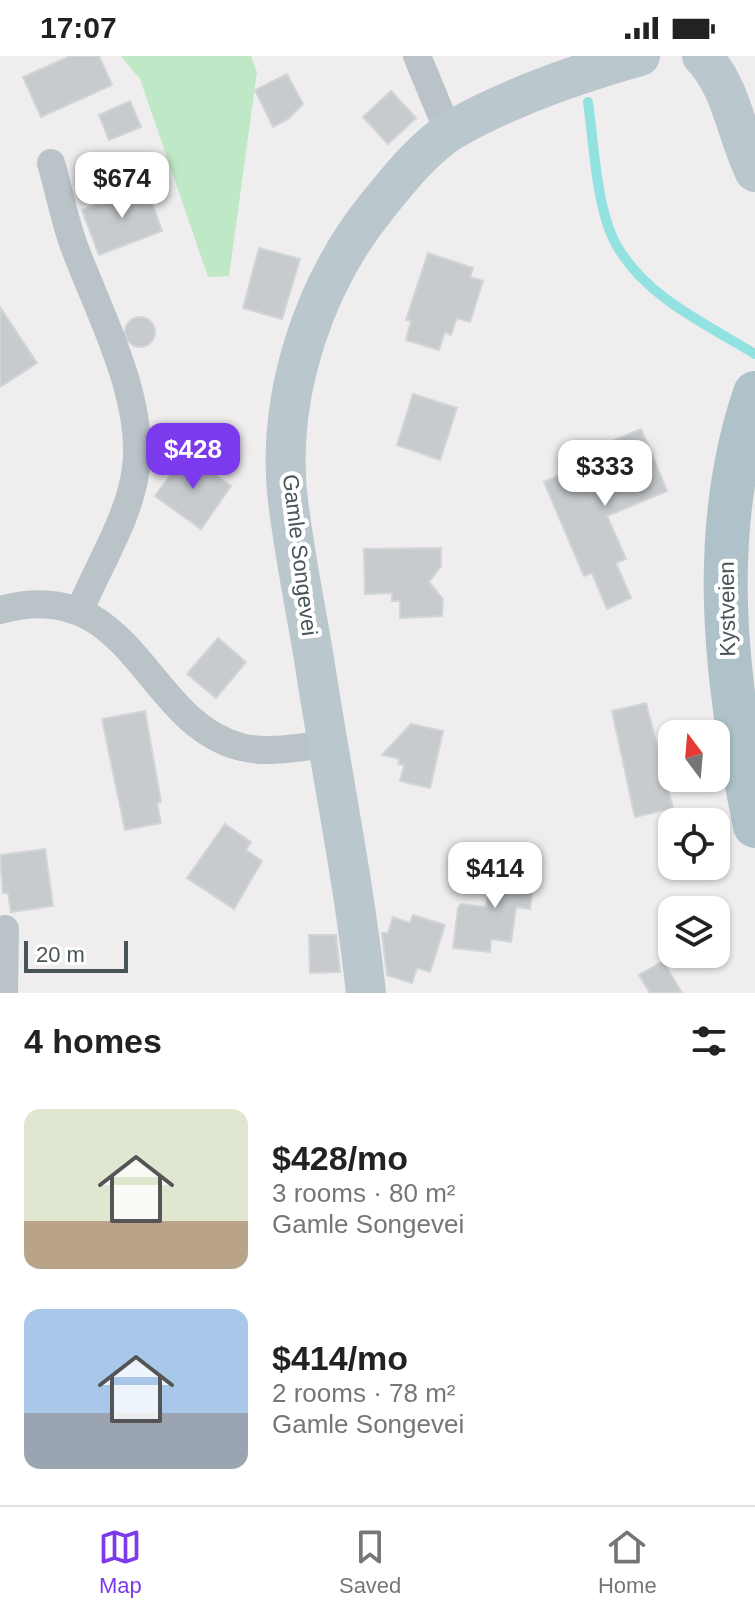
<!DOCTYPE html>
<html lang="en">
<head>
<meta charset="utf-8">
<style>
  body { margin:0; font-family:Helvetica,sans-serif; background:#f2f2f2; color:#222; height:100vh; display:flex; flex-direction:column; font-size:30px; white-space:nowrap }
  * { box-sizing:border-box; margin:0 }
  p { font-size:26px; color:#767676 }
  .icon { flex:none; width:44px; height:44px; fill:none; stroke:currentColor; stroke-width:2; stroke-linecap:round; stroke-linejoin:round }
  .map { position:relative; height:937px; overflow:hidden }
  .drawer { display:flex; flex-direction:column; background:#fff; flex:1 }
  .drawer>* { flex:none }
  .needle { width:52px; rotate:344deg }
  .fabs { position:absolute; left:658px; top:664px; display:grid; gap:16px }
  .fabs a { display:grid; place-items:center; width:72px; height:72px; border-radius:16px; background:#fff; box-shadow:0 2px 6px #0004; font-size:40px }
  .scale { position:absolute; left:24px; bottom:20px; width:104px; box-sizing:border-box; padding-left:8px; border:4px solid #475458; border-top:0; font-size:22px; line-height:28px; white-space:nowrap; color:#475458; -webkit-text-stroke:6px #fff; paint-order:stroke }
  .price { position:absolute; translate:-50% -68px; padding:0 18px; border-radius:16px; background:#fff; color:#222; font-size:26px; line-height:52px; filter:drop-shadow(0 2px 4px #0008) }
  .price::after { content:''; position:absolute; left:50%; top:48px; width:24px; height:18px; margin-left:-12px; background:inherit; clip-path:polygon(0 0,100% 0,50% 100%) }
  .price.on { background:#7c3aed; color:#fff }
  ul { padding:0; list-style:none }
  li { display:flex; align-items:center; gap:24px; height:200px; padding:0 24px }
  li span { display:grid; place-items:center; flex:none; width:224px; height:160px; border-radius:16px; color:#555 }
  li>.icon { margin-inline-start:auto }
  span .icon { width:96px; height:96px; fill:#fffc; stroke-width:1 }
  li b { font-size:34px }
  h2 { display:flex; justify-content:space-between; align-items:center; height:96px; padding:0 24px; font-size:34px }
  .status { display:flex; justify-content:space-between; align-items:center; height:56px; padding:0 40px; background:#fff; direction:ltr }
  .status svg { height:22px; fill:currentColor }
  .tab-bar { display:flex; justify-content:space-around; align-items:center; height:112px; border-top:2px solid #e0e0e0; background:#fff; font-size:22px; color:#767676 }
  .tab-bar a { display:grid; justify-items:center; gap:4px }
  .tab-bar .on { color:#7c3aed }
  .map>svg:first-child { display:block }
</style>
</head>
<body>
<div class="status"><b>17:07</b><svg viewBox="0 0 49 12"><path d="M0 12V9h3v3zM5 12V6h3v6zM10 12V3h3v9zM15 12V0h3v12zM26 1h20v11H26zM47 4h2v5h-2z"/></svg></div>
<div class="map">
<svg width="755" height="937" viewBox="0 0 755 937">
  <rect width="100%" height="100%" fill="#efedee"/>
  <path fill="#bfe9c6" d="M 121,0 L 251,0 L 257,16 L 229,220 L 208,221 L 140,23 Z"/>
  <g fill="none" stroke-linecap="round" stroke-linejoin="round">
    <path stroke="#91e2e1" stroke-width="10" d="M 588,46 C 594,87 596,154 617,190 C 647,242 706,268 755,298"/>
  </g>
  <g fill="#c7cbce" stroke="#d1d5d8" stroke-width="2">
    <path d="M 70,0 L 99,0 L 112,29 L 41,61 L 23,21 Z"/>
    <path d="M 287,18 L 303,48 L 288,63 L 273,71 L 255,34 Z"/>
    <path d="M 391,35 L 416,62 L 388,88 L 363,61 Z"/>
    <path d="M 130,45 L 141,71 L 109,84 L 99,59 Z"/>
    <path d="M 146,130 L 162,175 L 99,199 L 82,154 Z"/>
    <path d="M 259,192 L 300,203 L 282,263 L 243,252 Z"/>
    <path d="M 428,197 L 473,212 L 470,221 L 483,225 L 470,266 L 457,262 L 451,279 L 445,276 L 439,294 L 406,284 L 411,265 L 406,264 Z"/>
    <path d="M 0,251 L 37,307 L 0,331 Z"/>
    <circle cx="140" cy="276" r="15"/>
    <path d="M 413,338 L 457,352 L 440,404 L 397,389 Z"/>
    <path d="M 641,373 L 667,435 L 607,460 L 626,503 L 616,507 L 631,542 L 607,553 L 592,517 L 584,520 L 544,426 L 616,394 L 612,385 Z"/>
    <path d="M 186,398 L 231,430 L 201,473 L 155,440 Z"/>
    <path d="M 441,492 L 441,510 L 429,526 L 443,543 L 442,560 L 400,562 L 400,545 L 392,545 L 392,537 L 365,538 L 364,493 Z"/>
    <path d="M 218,582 L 246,606 L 216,642 L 187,618 Z"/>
    <path d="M 646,647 L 673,752 L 635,761 L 612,655 Z"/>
    <path d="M 145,655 L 161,746 L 157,747 L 161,767 L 125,774 L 102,663 Z"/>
    <path d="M 411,668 L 443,675 L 430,732 L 400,725 L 404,709 L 398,708 L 400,703 L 382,699 Z"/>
    <path d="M 225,768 L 251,786 L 246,794 L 262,805 L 234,853 L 187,822 Z"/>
    <path d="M 45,793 L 53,850 L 11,856 L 8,837 L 3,837 L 0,799 Z"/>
    <path d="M 492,809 L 535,814 L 530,853 L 516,851 L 511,886 L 491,883 L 490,896 L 453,892 L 458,852 L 461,848 L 486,851 Z"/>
    <path d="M 413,859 L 445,869 L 430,916 L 417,912 L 412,927 L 387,919 L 382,877 L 388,877 L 393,861 L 410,867 Z"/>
    <path d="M 309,879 L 336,879 L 340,916 L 310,917 Z"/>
    <path d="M 663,905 L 682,937 L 650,937 L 639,919 Z"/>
  </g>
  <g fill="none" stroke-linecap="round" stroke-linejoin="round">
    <g stroke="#bac4c8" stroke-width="28">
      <path d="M 417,0 L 441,58 L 452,74"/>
      <path d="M 51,107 C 59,134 64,163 74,190 C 98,255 145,341 136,412 C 130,461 99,508 80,554"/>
      <path d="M 0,554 C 134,517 144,667 241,691 C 268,698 300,691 327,688"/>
      <path d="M 4,937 L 5,873"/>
    </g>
    <g stroke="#bac7cd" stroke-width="40">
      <path d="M 702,0 C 732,31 736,78 755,116"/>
      <path d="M 366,937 C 354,825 331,715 314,603 C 305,548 293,492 287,436 C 278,335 315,226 378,149 C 399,123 425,90 454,73 C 512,40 576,18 640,0"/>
    </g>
    <path stroke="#afc2c9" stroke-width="44" d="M 755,337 C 707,478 726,627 755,770"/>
  </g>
  <g text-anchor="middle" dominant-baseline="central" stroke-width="8" stroke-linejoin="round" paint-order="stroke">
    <g font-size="22" fill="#475458" stroke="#fff">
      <text transform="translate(300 499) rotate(83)">Gamle Songevei</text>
      <text transform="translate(727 553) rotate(-91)">Kystveien</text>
    </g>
  </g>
</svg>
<div class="fabs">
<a><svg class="needle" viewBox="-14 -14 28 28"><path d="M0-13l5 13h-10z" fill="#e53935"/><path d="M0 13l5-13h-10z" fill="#767676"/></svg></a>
<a><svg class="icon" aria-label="locate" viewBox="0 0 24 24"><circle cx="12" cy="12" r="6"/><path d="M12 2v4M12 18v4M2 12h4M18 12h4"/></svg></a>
<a><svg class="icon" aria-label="layers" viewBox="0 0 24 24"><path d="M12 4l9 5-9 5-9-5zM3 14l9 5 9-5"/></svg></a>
</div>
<div class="scale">20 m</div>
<b class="price" style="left:122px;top:164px">$674</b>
<b class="price on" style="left:193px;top:435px">$428</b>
<b class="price" style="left:605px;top:452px">$333</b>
<b class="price" style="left:495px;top:854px">$414</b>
</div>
<section class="drawer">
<h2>4 homes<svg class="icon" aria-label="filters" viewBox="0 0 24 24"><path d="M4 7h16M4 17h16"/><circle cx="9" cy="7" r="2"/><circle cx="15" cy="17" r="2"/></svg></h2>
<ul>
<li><span style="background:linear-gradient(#dfe7d0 70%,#b9a48a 0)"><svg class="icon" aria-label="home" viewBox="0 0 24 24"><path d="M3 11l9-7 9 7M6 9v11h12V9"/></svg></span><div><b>$428/mo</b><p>3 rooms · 80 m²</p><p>Gamle Songevei</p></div></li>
<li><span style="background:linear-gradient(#a9c7e8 65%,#9aa5b1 0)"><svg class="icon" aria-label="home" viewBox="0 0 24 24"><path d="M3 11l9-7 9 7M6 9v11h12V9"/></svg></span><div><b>$414/mo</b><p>2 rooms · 78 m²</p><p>Gamle Songevei</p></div></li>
</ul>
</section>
<nav class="tab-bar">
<a class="on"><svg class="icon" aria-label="map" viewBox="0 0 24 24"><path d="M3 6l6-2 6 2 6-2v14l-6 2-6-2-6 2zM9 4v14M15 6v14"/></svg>Map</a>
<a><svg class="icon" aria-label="saved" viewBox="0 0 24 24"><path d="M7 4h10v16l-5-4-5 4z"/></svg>Saved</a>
<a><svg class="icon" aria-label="home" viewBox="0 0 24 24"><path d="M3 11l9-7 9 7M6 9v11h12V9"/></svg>Home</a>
</nav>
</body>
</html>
